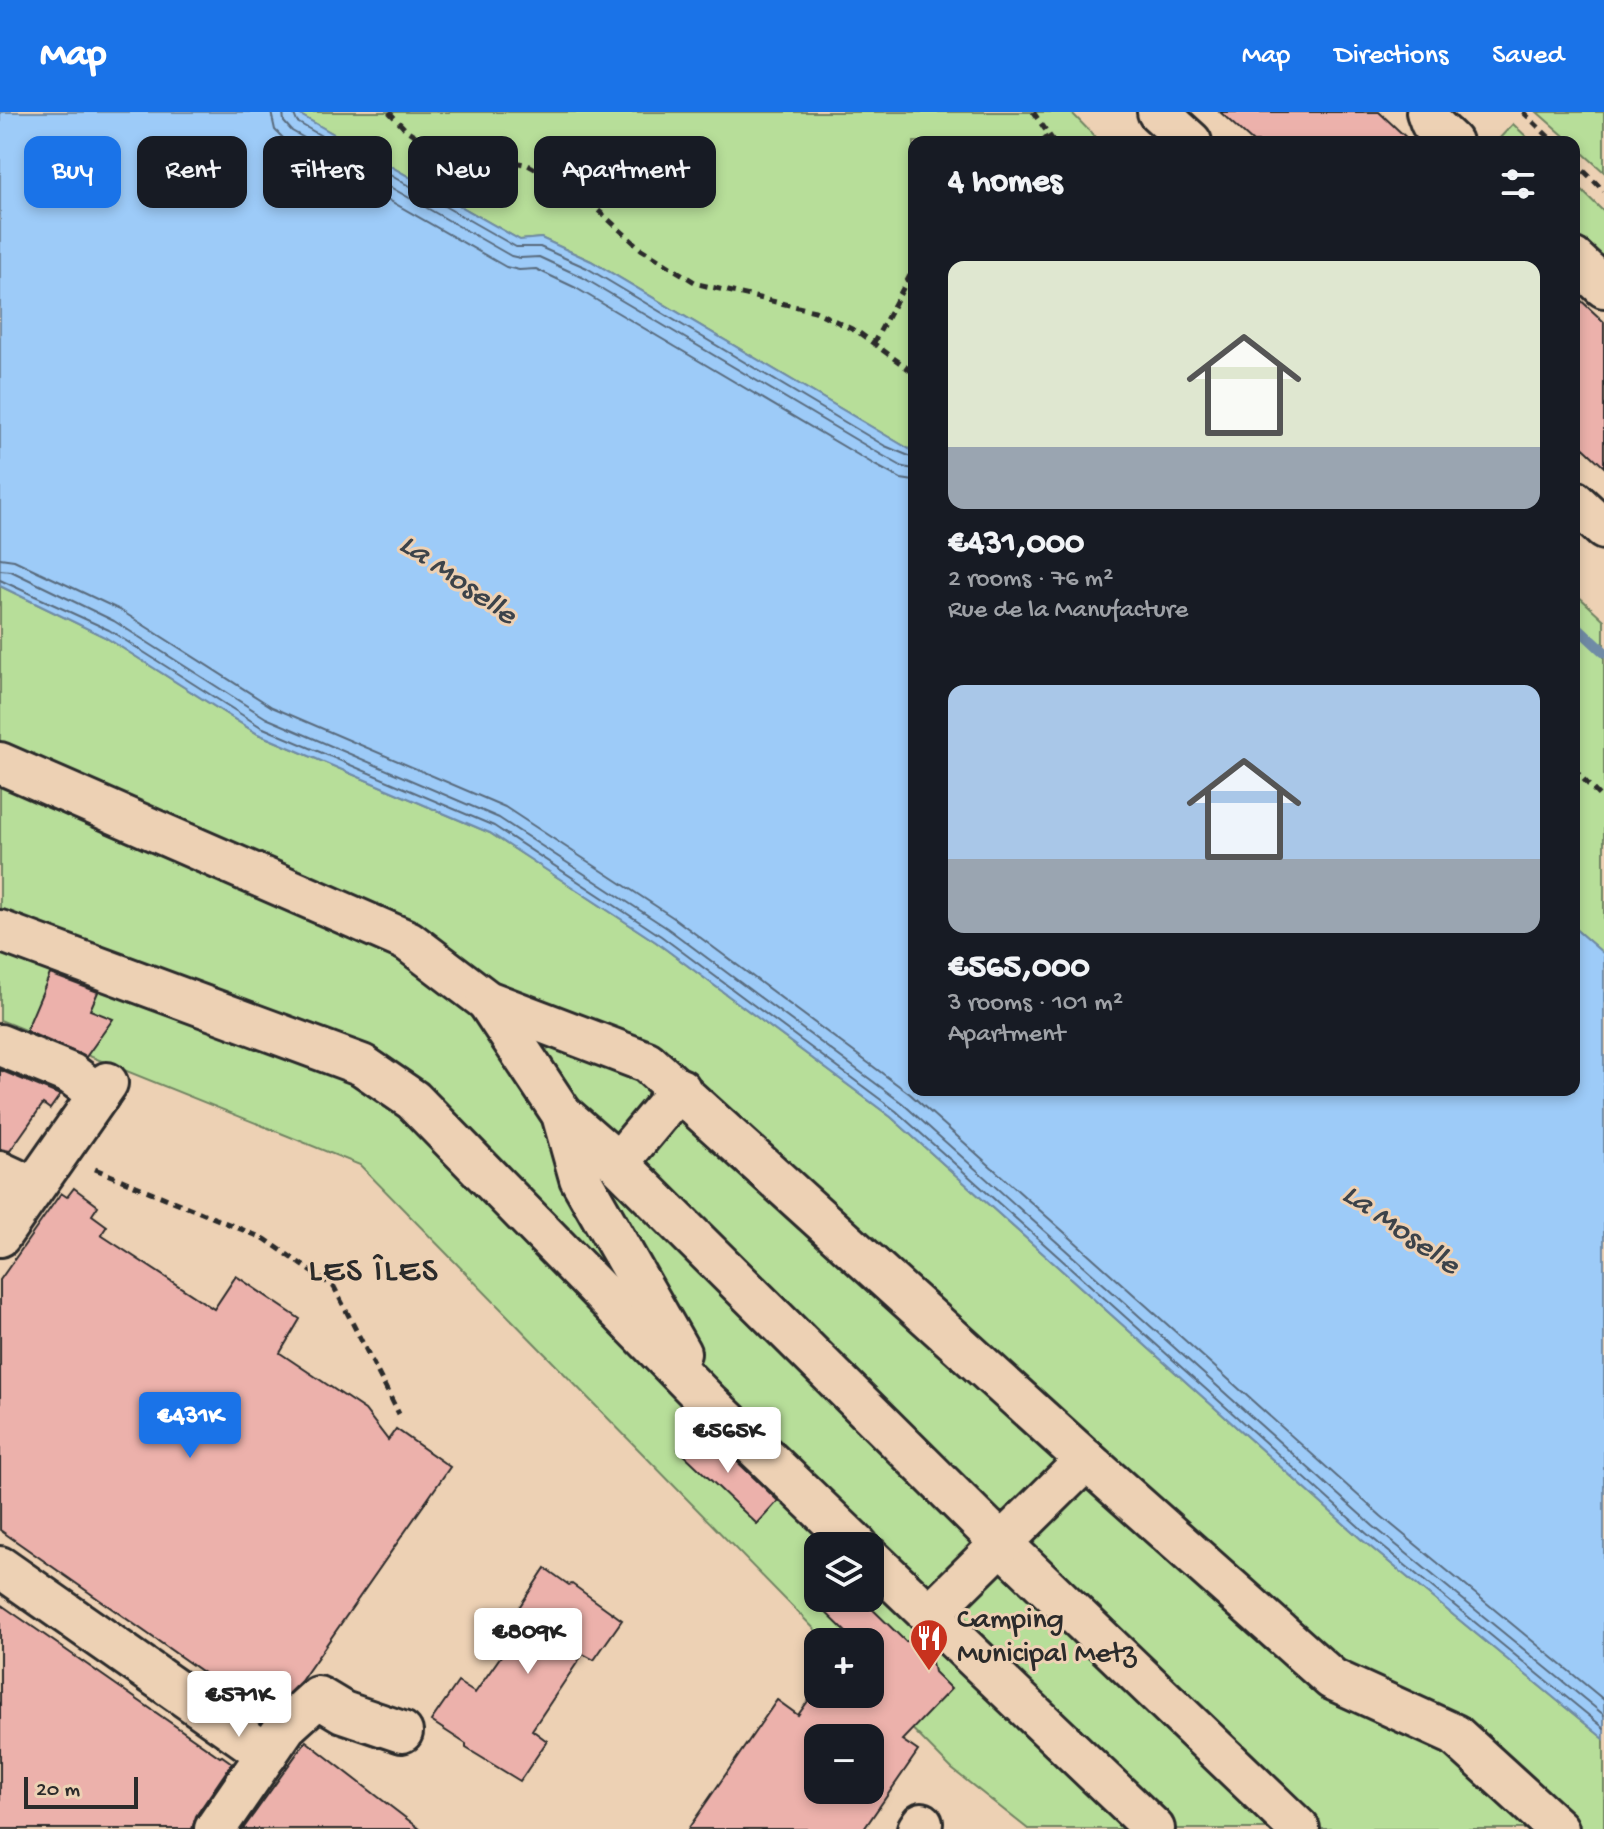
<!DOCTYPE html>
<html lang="en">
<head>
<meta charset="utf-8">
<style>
  body { margin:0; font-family:"Gochi Hand",sans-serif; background:#20242c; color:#f1f3f6; height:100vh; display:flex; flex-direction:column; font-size:30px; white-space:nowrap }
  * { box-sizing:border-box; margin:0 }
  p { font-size:26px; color:#9ea1a6 }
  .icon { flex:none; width:44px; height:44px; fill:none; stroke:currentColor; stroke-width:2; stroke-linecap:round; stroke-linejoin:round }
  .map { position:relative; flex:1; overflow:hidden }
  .side { position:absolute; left:908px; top:24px; width:672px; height:960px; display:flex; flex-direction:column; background:#171b24; border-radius:16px; box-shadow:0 4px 12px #0003 }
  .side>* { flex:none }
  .guide { position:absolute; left:24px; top:24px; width:760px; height:72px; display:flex; gap:16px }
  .controls { position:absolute; left:804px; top:1420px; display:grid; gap:16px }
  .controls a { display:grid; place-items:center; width:80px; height:80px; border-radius:16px; background:#171b24; box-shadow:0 4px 12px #0003; font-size:40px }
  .scale { position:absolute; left:24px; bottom:20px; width:114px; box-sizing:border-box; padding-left:8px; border:4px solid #2b2b2b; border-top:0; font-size:22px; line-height:28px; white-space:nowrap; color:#2b2b2b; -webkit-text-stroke:6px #edd1b4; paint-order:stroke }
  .price { position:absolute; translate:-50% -68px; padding:0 18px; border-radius:8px; background:#fff; color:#222; font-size:26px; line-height:52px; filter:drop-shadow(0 2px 4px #0008) }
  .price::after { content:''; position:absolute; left:50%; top:48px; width:24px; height:18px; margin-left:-12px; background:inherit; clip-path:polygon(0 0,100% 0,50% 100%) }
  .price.on { background:#1a73e8; color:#fff }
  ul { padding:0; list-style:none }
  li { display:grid; align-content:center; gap:16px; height:424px; padding:0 40px }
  li span { display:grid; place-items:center; height:248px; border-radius:16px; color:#555 }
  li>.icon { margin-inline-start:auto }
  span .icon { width:144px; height:144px; fill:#fffc; stroke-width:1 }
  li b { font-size:34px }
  h2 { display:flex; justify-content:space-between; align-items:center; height:96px; padding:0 40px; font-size:34px }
  .tag { padding:0 28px; border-radius:16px; background:#171b24; box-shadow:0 4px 12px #0003; font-size:28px; line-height:72px }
  .tag.on { background:#1a73e8; color:#fff }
  header { display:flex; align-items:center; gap:48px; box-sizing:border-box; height:112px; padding:0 40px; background:#1a73e8; color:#fff }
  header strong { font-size:38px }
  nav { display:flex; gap:44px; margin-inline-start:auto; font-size:28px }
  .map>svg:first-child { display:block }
</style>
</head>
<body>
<header>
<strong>Map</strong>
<nav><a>Map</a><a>Directions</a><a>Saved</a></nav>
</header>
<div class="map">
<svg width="1604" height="1717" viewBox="0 0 1604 1717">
  <rect width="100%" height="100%" fill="#edd1b4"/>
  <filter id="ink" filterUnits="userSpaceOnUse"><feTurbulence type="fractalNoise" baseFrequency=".0125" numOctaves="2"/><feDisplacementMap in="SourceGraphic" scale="16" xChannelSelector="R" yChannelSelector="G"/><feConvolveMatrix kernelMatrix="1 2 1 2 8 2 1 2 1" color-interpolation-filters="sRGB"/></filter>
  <g filter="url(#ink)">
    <g fill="#b7de99" stroke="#718462" stroke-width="2" fill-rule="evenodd">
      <path d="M 295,0 L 1071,0 L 1100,30 L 914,30 L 914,340 L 591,149 L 541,126 L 520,128 Z"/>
      <path d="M 1537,0 L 1604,0 L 1604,60 L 1574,33 L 1574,30 L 1571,30 Z"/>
      <path d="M 1513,12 L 1532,30 L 1496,30 Z"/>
      <path d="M 1574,71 L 1604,100 L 1604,158 L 1574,129 Z"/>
      <path d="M 0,474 L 105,525 L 258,622 L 490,721 L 656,830 L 891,1005 L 1361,1427 L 1604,1627 L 1604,1717 L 1028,1717 L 952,1657 L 870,1574 L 870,1530 L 827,1530 L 360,1053 L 0,908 ZM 818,1434 L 870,1434 L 870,1486 L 818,1486 Z"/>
      <path d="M 1574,480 L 1604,508 L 1604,842 L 1574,816 Z"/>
    </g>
    <path fill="#9dcbf8" stroke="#6f8ba6" stroke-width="2" d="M 0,0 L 295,0 L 520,128 L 541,126 L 591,149 L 914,340 L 914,978 L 1574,978 L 1574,816 L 1604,842 L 1604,1627 L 1361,1427 L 891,1005 L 656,830 L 490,721 L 258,622 L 105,525 L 0,474 Z"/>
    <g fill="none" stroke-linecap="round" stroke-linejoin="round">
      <g stroke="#596b7d" stroke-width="2">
        <path d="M 271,0 L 275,18 L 287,30 L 506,155 L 519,158 L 536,157 L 576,176 L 875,353 L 901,367 L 914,369"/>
        <path d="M 283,0 L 284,10 L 292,19 L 511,144 L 520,146 L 539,145 L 582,165 L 880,342 L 903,355 L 914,357"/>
        <path d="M 293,0 L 297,10 L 516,135 L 540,135 L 587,156 L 885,334 L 914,346"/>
        <path d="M 0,446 L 14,448 L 120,498 L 272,595 L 505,695 L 674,806 L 910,982 L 1381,1404 L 1604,1588"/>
        <path d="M 0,458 L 11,459 L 114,509 L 266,606 L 499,706 L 667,816 L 902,991 L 1373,1414 L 1604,1603"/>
        <path d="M 0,468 L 109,518 L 261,615 L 494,714 L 661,824 L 896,999 L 1366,1421 L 1604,1616"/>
      </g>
      <path stroke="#6f8ba6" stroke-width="11" d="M 1574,512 L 1604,540"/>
    </g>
    <g fill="#ecb1ab" stroke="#2b2b2b" stroke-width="2" fill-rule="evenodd">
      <path d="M 1220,0 L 1379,0 L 1411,30 L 1253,30 Z"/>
      <path d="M 1574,182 L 1604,210 L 1604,355 L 1574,327 Z"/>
      <path d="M 50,862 L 98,880 L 90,898 L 113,907 L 86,945 L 26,919 Z"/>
      <path d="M 0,958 L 60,983 L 50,997 L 43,992 L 10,1039 L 0,1037 Z"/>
      <path d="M 74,1076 L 98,1094 L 92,1103 L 107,1114 L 101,1123 L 214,1197 L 236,1164 L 300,1207 L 280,1241 L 365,1298 L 388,1328 L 396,1317 L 450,1355 L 301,1569 L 265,1604 L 0,1418 L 0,1168 L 61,1081 L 67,1085 Z"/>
      <path d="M 700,1314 L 778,1389 L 757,1412 L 678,1337 Z"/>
      <path d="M 545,1456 L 569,1473 L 572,1472 L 622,1508 L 594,1548 L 583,1542 L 532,1618 L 547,1629 L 520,1669 L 466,1636 L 466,1632 L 431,1609 L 458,1570 L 475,1581 L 529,1504 L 518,1497 Z"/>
      <path d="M 811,1486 L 861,1486 L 905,1529 L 923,1530 L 930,1541 L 934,1560 L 951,1577 L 902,1628 L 918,1639 L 864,1717 L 688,1717 L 777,1588 L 798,1603 L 818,1575 L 818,1582 L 870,1582 L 870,1530 L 850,1530 L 853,1527 ZM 818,1626 L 870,1626 L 870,1678 L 818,1678 Z"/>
      <path d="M 0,1492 L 220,1645 L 222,1644 L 232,1651 L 196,1704 L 192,1717 L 0,1717 Z"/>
      <path d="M 306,1629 L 377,1684 L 420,1717 L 243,1717 Z"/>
    </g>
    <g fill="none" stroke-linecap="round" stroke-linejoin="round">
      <g stroke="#2b2b2b" stroke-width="46">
        <g id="minor">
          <path d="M 1158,0 L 1191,30"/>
          <path d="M 1427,0 L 1431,11 L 1451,30"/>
          <path d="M 1574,147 L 1604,175"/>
          <path d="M 1574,389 L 1604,417"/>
          <path d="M 0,651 L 408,829 L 487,889 L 647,950 L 1086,1348 L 1332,1567 L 1455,1623 L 1558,1717"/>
          <path d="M 0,819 L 362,953 L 413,988 L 708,1290 L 858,1434"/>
          <path d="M 487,889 L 562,1002 L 580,1066 L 680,1241"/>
          <path d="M 0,933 L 71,962 L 99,983"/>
          <path d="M 562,1002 L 618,1051 L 1002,1432 L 1299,1717"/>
          <path d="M 618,1051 L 680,977"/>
          <path d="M 0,1060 L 15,1067 L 0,1089"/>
          <path d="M 0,1124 L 107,971"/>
          <path d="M 870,1446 L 1154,1717"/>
          <path d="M 0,1455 L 267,1642"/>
          <path d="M 929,1503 L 1086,1348"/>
          <path d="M 215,1717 L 286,1614 L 318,1585 L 343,1600 L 402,1620"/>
          <path d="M 918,1717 L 922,1711"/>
        </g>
      </g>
      <g stroke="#2b2b2b" stroke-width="5" stroke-dasharray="8 6" stroke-linecap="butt">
        <path d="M 389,0 L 405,17 L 434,36 L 477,42 L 528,53 L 579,81 L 641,137 L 698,172 L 815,199 L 858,220 L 914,261"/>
        <path d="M 1033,0 L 1054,30"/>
        <path d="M 1523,0 L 1554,30"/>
        <path d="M 1042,30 L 1050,23"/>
        <path d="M 1574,49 L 1604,79"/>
        <path d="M 873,232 L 914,156"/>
        <path d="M 1574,657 L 1604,689"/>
        <path d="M 95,1057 L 265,1127 L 334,1175 L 399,1302"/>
      </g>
      <use href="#minor" stroke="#edd1b4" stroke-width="40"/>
    </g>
  </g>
  <defs>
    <g id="restaurant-pin" transform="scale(2)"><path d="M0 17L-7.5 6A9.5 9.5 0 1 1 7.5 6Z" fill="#c8321e" stroke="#edd1b4"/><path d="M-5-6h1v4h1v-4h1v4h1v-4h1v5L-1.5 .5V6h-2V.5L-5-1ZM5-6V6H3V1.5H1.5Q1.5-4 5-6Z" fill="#fff"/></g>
  </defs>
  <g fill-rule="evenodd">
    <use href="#restaurant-pin" x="929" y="1526"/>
  </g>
  <g text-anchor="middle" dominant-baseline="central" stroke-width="6" stroke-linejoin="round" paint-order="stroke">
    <g font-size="30" fill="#2b2b2b" stroke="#edd1b4" text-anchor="start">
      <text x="957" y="1509">Camping<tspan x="957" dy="34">Municipal Metz</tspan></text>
    </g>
    <g font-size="32" font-style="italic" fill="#3c434a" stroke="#edd1b4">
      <text transform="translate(457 469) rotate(35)">La Moselle</text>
      <text transform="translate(1400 1119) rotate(35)">La Moselle</text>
    </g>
    <g font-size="34" letter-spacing="2" fill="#2b2b2b" stroke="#edd1b4">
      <text x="374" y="1161">LES ÎLES</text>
    </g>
  </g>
</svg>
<div class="controls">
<a><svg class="icon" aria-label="layers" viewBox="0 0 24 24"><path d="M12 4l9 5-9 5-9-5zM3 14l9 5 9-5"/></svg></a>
<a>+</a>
<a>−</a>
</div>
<div class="scale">20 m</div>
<b class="price on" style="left:190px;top:1348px">€431K</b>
<b class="price" style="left:728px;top:1363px">€565K</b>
<b class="price" style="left:528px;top:1564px">€809K</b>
<b class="price" style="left:239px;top:1627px">€571K</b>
<div class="guide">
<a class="tag on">Buy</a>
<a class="tag">Rent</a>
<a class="tag">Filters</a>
<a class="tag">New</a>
<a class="tag">Apartment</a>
</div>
<section class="side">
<h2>4 homes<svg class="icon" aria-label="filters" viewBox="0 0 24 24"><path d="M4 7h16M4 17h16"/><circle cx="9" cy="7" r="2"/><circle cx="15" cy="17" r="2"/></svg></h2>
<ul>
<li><span style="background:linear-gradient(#dfe7d0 75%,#9aa5b1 0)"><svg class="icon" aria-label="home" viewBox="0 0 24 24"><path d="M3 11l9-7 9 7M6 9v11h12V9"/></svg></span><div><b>€431,000</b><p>2 rooms · 76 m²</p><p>Rue de la Manufacture</p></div></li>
<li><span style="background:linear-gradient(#a9c7e8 70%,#9aa5b1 0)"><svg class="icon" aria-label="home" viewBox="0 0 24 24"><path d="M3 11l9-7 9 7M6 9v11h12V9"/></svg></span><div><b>€565,000</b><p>3 rooms · 101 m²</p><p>Apartment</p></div></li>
</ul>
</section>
</div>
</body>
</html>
